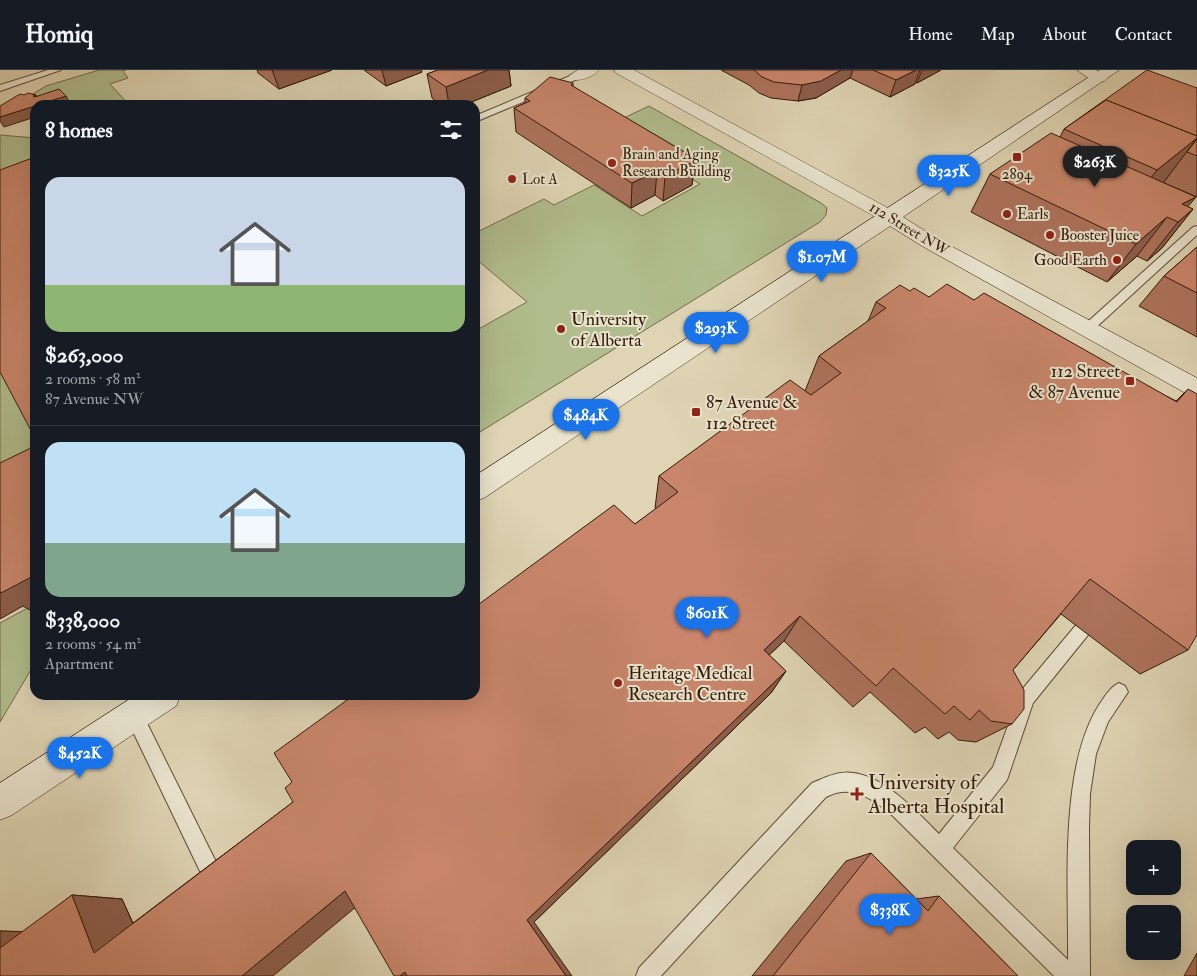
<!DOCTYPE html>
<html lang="en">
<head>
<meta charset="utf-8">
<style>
  body { margin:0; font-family:"IM FELL Double Pica",serif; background:#242831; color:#f1f3f6; height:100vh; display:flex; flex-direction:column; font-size:19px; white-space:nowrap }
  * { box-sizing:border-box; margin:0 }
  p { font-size:16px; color:#9ea1a6 }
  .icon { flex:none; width:28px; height:28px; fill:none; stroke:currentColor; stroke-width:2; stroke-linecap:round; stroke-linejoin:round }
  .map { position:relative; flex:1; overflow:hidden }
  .side { position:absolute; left:30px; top:30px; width:450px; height:600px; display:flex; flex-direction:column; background:#171b24; border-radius:15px; box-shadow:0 5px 20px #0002 }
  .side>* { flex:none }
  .controls { position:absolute; left:1126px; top:770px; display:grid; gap:10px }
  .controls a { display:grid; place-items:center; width:55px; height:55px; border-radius:10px; background:#171b24; box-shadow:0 5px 20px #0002; font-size:25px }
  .price { position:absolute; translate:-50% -42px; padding:0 11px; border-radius:18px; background:#1a73e8; color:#fff; font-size:16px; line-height:32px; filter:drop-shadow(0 1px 2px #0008) }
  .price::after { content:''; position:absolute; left:50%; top:30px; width:15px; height:11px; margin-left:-8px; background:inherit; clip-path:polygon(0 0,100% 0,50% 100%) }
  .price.selected { background:#222; color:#fff }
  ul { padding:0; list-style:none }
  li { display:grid; align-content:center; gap:10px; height:265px; padding:0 15px }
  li+li { border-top:1px solid #363941 }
  li span { display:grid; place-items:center; height:155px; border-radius:15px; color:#555 }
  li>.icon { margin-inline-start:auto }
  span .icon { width:90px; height:90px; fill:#fffc; stroke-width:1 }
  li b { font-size:21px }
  h2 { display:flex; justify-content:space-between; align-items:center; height:60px; padding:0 15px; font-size:21px }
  header { display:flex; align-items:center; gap:30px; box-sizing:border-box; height:70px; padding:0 25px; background:#171b24; border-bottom:1px solid #363941 }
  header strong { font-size:24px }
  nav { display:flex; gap:28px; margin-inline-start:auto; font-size:18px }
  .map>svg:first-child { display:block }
</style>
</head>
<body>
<header>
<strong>Homiq</strong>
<nav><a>Home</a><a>Map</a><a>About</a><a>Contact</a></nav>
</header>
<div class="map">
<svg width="1197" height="906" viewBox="0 0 1197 906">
  <rect width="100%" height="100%" fill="#dfd5b5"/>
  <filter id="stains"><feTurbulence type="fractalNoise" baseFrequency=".004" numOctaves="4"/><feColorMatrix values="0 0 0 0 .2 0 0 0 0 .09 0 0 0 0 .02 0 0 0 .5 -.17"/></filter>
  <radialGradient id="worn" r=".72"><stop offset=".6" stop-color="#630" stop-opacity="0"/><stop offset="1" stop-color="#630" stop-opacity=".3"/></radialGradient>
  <g fill="#b1bd8e" stroke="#726c4b">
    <path d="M 99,0 L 126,0 L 123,1 L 128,8 L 110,14 L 129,35 L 70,35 L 28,27 L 46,16 Z"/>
    <path d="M 649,36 L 821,133 L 827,138 L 826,145 L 820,152 L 475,365 L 475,261 L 527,232 L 476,189 L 475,163 L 544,129 L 554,135 L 594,115 L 642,146 L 700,114 L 605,57 Z"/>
    <path d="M 0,65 L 35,68 L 35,120 L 0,132 Z"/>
    <path d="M 0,282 L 35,347 L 35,412 L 0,430 Z"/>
    <path d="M 35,534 L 35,593 L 0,652 L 0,553 Z"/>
  </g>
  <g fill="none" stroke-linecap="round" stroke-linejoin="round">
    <g stroke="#5e4a33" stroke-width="2">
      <g id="lane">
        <path d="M 48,0 L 61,0 L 0,21 L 0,15 Z"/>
        <path d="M 577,3 L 581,6 L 580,8 L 475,52 L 475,46 Z"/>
        <path d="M 1197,156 L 1197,165 L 1091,262 L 1083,262 L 1081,259 L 1083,256 L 1193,157 Z"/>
        <path d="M 1082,552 L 1088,555 L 1090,560 L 1088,565 L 1033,633 L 1007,710 L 953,778 L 1068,890 C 1069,815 1058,691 1103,629 C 1108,622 1111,617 1119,613 L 1125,616 L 1128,622 L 1108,652 L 1096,684 L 1090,724 L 1089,758 L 1090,906 L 1054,906 L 893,746 C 873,729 852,713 826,727 L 661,906 L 636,906 L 639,898 L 812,713 C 822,709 831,704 841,703 C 878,698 916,741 939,764 L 993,697 L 1020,622 L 1076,555 Z"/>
        <path d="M 134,636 L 140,639 L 222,804 L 225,811 L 222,818 L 215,821 L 208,818 L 125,645 L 128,639 Z"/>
      </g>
    </g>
    <g stroke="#5e4a33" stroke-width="1">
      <g id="street">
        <path d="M 578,0 L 599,0 C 593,7 580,12 571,9 L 569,6 Z"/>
        <path d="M 614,0 L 634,0 L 897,143 L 900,147 L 897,151 L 890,153 L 883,151 L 616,3 Z"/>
        <path d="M 1077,0 L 1096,0 L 1107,8 L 1105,11 L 1093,11 Z"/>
      </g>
    </g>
    <g stroke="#331b08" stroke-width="1">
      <g id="secondary">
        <path d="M 1100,0 L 1119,0 L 903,147 L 936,168 L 1197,308 L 1197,328 L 1189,325 L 922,176 L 890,156 L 484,428 L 475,431 L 475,406 Z"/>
        <path d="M 136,625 L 181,625 L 176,636 L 12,745 L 0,750 L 0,713 Z"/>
      </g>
    </g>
    <use href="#lane" fill="#eae4cf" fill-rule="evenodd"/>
    <use href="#street" fill="#eae4cf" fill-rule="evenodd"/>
    <use href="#secondary" fill="#eae4cf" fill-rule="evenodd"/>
  </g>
  <g fill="#ad735d" stroke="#331b08">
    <path d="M 257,0 L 332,0 L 279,19 L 258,3 Z"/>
    <path d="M 364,0 L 421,0 L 422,2 L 386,16 Z"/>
    <path d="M 438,0 L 509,0 L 511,16 L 464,35 L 442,35 L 432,28 L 427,4 Z"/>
    <path d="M 721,0 L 941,0 L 917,13 L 915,12 L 915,14 L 890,27 L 850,8 L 816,28 L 798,31 L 771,28 L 759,23 L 749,15 Z"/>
    <path d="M 573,13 L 573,17 L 686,83 L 686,86 L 695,91 L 692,115 L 663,131 L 655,125 L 631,138 L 516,62 L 514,38 L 525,33 L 525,28 Z"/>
    <path d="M 1197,18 L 1197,127 L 1164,113 L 1188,137 L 1193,139 L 1162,178 L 1147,191 L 1137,186 L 1107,212 L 971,142 L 990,104 L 1060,67 L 1064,59 L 1088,42 Z"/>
    <path d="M 1197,177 L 1197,267 L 1139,236 L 1164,206 Z"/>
    <path d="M 910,221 L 929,227 L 974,230 L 1176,331 L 1188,319 L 1188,580 L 1140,604 L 1061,544 L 1013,600 L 1012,654 L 976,672 L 958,670 L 949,662 L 938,669 L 925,657 L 915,663 L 870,622 L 853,637 L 784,571 L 769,585 L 786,601 L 771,623 L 534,852 L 355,838 L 0,906 L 0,861 L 23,862 L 72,825 L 122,829 L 133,853 L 293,732 L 635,454 L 656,439 L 655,438 L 659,406 L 805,321 L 819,286 L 868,251 L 876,232 Z"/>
    <path d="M 871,783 L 916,829 L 939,826 L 1018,906 L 752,906 L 846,791 Z"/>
    <path d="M 1197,883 L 1197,906 L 1184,906 Z"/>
  </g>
  <g fill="#8d5e4c" stroke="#331b08">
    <path d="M 272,0 L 332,0 L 279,19 Z"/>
    <path d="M 382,0 L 421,0 L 422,2 L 386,16 Z"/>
    <path d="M 488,0 L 509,0 L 511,16 L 464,35 L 449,35 L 446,17 Z"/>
    <path d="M 841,0 L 853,0 L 850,8 L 816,28 L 798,31 L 802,15 Z"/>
    <path d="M 916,0 L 920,0 L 915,14 L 890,27 L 896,10 Z"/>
    <path d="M 922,0 L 941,0 L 917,13 Z"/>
    <path d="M 36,25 L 41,33 L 66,26 L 71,35 L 38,35 L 33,26 Z"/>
    <path d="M 35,36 L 35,47 L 4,57 L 0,51 L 0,47 Z"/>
    <path d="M 1197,68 L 1164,112 L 1123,146 L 1157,100 Z"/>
    <path d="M 686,83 L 685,96 L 695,91 L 692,115 L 663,131 L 665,106 L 684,84 Z"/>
    <path d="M 657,101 L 655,125 L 631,138 L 632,113 Z"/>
    <path d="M 1196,127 L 1176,151 L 1182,134 Z"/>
    <path d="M 1193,139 L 1162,178 L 1147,191 L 1178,152 Z"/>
    <path d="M 1167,147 L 1137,186 L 1107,212 L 1136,174 Z"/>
    <path d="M 0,502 L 35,505 L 35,543 L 23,536 L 0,549 Z"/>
    <path d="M 800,546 L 784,571 L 750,603 L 764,580 Z"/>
    <path d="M 786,601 L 771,623 L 534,852 L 572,906 L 566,906 L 527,850 Z"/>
    <path d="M 345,821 L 369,826 L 273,906 L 242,906 Z"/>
    <path d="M 72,825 L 122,829 L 145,881 L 94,883 Z"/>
    <path d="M 0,861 L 40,862 L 0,887 Z"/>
    <path d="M 405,902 L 413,906 L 400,906 Z"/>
  </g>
  <g fill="#c9866c" stroke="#331b08">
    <path d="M 438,0 L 488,0 L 446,17 L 427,4 Z"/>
    <path d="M 754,0 L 841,0 L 821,11 L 802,15 L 774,12 L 762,7 Z"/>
    <path d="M 873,0 L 916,0 L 896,10 Z"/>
    <path d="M 1147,0 L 1197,18 L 1197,66 L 1106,30 L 1088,42 Z"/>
    <path d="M 550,7 L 573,13 L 571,15 L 686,83 L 684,84 L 695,91 L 665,106 L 657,101 L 632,113 L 514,38 L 530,31 L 525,28 Z"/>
    <path d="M 59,19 L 66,26 L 38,35 L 35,35 L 35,36 L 0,47 L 0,36 L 20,24 L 24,25 L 28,23 L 36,25 L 33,26 L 35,27 Z"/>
    <path d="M 1106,30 L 1197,66 L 1197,68 L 1157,100 L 1064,59 Z"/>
    <path d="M 1051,63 L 1196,127 L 1182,134 L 1193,139 L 1178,152 L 1167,147 L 1136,174 L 990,104 Z"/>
    <path d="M 1197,69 L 1197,86 L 1187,82 Z"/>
    <path d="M 35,87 L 35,368 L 0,302 L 0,100 Z"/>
    <path d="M 1197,177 L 1197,223 L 1164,206 Z"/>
    <path d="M 947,214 L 974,230 L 984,223 L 1177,332 L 1188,319 L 1197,324 L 1197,565 L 1188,580 L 1090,509 L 1013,600 L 1024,620 L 1024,639 L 1012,654 L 991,651 L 979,640 L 970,650 L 954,636 L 945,644 L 893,598 L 876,616 L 800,546 L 764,580 L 786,601 L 527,850 L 566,906 L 407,906 L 405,902 L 400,906 L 394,906 L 345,821 L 242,906 L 0,906 L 0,878 L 72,825 L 94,883 L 293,732 L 285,718 L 292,712 L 274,683 L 354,625 L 475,625 L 475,537 L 614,435 L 635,454 L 678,422 L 659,406 L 790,310 L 811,325 L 841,303 L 819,286 L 886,238 L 876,232 L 900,215 L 910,221 L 914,218 L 929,227 Z"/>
    <path d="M 35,376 L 35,505 L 1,523 L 0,521 L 0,393 Z"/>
    <path d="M 871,783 L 928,841 L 939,826 L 1018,906 L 773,906 Z"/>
  </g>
  <g fill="#8f2418" stroke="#eae4cf" stroke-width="2">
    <rect x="1012" y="82" width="10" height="10" rx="2.5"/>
    <circle cx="612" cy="93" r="5"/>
    <circle cx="512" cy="109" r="5"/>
    <circle cx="1007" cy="144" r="5"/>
    <circle cx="1050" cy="165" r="5"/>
    <circle cx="1117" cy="190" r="5"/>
    <circle cx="561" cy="259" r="5"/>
    <rect x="1125" y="306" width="10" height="10" rx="2.5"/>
    <rect x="691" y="337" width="10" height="10" rx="2.5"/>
    <circle cx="618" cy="613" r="5"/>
    <path d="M854.5 716.5h5v5h5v5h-5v5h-5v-5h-5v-5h5z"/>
  </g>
  <g text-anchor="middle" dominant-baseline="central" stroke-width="4" stroke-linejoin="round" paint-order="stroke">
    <g font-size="15" fill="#331b08" stroke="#eae4cf" text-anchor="start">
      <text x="622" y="84">Brain and Aging<tspan x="622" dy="17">Research Building</tspan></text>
      <text x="1017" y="104" text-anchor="middle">2894</text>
      <text x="522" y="109">Lot A</text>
      <text x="1017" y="144">Earls</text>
      <text x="1060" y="165">Booster Juice</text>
      <text x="1107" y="190" text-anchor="end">Good Earth</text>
    </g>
    <g font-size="15" fill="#331b08" stroke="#eae4cf">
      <text transform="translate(909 159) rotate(31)">112 Street NW</text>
    </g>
    <g font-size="18" fill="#331b08" stroke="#eae4cf" text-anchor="start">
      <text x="571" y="249">University<tspan x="571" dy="21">of Alberta</tspan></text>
      <text x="1120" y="301" text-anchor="end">112 Street<tspan x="1120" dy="21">&amp; 87 Avenue</tspan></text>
      <text x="706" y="332">87 Avenue &amp;<tspan x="706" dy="21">112 Street</tspan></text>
      <text x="628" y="603">Heritage Medical<tspan x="628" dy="21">Research Centre</tspan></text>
    </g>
    <g font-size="21" fill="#331b08" stroke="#eae4cf" text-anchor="start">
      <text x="868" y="712">University of<tspan x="868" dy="24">Alberta Hospital</tspan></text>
    </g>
  </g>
  <rect width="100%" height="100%" filter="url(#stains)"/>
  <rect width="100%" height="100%" fill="url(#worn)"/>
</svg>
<div class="controls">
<a>+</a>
<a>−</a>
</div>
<b class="price selected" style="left:1095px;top:118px">$263K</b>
<b class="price" style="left:949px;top:127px">$325K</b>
<b class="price" style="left:822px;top:213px">$1.07M</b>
<b class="price" style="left:716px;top:284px">$293K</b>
<b class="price" style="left:586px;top:371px">$484K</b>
<b class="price" style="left:707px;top:569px">$601K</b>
<b class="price" style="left:80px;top:709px">$452K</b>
<b class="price" style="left:890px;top:866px">$338K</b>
<section class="side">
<h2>8 homes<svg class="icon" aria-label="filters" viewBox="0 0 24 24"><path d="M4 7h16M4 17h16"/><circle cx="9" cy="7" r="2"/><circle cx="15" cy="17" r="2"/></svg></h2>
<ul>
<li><span style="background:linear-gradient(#c9d6e8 70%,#8fb573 0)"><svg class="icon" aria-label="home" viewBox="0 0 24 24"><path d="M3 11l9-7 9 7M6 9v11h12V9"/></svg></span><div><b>$263,000</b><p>2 rooms · 58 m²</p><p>87 Avenue NW</p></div></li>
<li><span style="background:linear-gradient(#bfe0f5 65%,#7fa58c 0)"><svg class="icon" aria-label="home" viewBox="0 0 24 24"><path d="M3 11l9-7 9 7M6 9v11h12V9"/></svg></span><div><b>$338,000</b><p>2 rooms · 54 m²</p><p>Apartment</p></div></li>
</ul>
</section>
</div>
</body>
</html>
